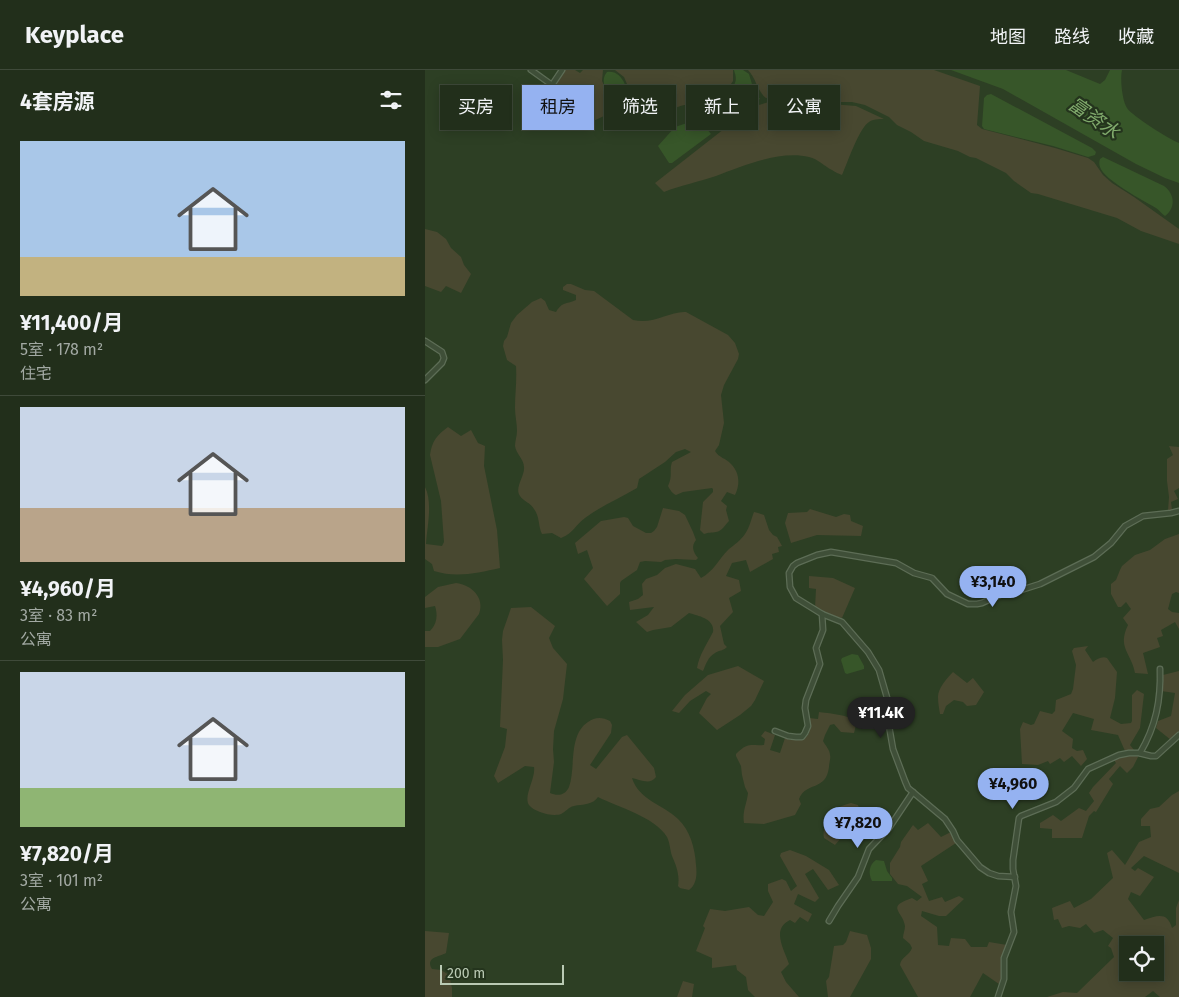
<!DOCTYPE html>
<html lang="zh">
<head>
<meta charset="utf-8">
<style>
  body { margin:0; font-family:"Fira Sans","Noto Sans SC",sans-serif; background:#2e3b28; color:#f1f3f6; height:100vh; display:flex; flex-direction:column; font-size:19px; white-space:nowrap }
  * { box-sizing:border-box; margin:0 }
  p { font-size:16px; color:#a2a9a3 }
  .icon { flex:none; width:28px; height:28px; fill:none; stroke:currentColor; stroke-width:2; stroke-linecap:round; stroke-linejoin:round }
  .map { position:relative; flex:1; overflow:hidden }
  .details { display:flex; flex-direction:column; background:#222f1b; width:425px }
  .details>* { flex:none }
  .top-card { position:absolute; left:15px; top:15px; width:475px; height:45px; display:flex; gap:10px }
  .tools { position:absolute; left:694px; top:866px; display:grid; gap:10px }
  .tools a { display:grid; place-items:center; width:45px; height:45px; border-radius:0px; background:#222f1b; box-shadow:0 2px 12px #0003,0 0 0 1px #3f4a3a; font-size:25px }
  .scale { position:absolute; left:15px; bottom:12px; width:124px; box-sizing:border-box; padding-left:5px; border:2px solid #bacab4; border-top:0; font-size:14px; line-height:18px; white-space:nowrap; color:#bacab4; -webkit-text-stroke:4px #24341d; paint-order:stroke }
  .price { position:absolute; translate:-50% -42px; padding:0 11px; border-radius:18px; background:#95b2f1; color:#111; font-size:16px; line-height:32px; filter:drop-shadow(0 1px 2px #0008) }
  .price::after { content:''; position:absolute; left:50%; top:30px; width:15px; height:11px; margin-left:-8px; background:inherit; clip-path:polygon(0 0,100% 0,50% 100%) }
  .price.selected { background:#222; color:#fff }
  ul { padding:0; list-style:none }
  li { display:grid; align-content:center; gap:10px; height:265px; padding:0 20px }
  li+li { border-top:1px solid #3f4a3a }
  li span { display:grid; place-items:center; height:155px; border-radius:0px; color:#555 }
  li>.icon { margin-inline-start:auto }
  span .icon { width:90px; height:90px; fill:#fffc; stroke-width:1 }
  li b { font-size:21px }
  h2 { display:flex; justify-content:space-between; align-items:center; height:60px; padding:0 20px; font-size:21px }
  .tag { padding:0 18px; border-radius:0px; background:#222f1b; box-shadow:0 2px 12px #0003,0 0 0 1px #3f4a3a; font-size:18px; line-height:45px }
  .tag.selected { background:#95b2f1; color:#111 }
  header { display:flex; align-items:center; gap:30px; box-sizing:border-box; height:70px; padding:0 25px; background:#222f1b; border-bottom:1px solid #3f4a3a }
  header strong { font-size:24px }
  nav { display:flex; gap:28px; margin-inline-start:auto; font-size:18px }
  main { display:flex; flex:1; min-height:0 }
  .map>svg:first-child { display:block }
</style>
</head>
<body>
<header>
<strong>Keyplace</strong>
<nav><a>地图</a><a>路线</a><a>收藏</a></nav>
</header>
<main>
<section class="details">
<h2>4套房源<svg class="icon" aria-label="filters" viewBox="0 0 24 24"><path d="M4 7h16M4 17h16"/><circle cx="9" cy="7" r="2"/><circle cx="15" cy="17" r="2"/></svg></h2>
<ul>
<li><span style="background:linear-gradient(#a9c7e8 75%,#c2b280 0)"><svg class="icon" aria-label="home" viewBox="0 0 24 24"><path d="M3 11l9-7 9 7M6 9v11h12V9"/></svg></span><div><b>¥11,400/月</b><p>5室 · 178 m²</p><p>住宅</p></div></li>
<li><span style="background:linear-gradient(#c9d6e8 65%,#b9a48a 0)"><svg class="icon" aria-label="home" viewBox="0 0 24 24"><path d="M3 11l9-7 9 7M6 9v11h12V9"/></svg></span><div><b>¥4,960/月</b><p>3室 · 83 m²</p><p>公寓</p></div></li>
<li><span style="background:linear-gradient(#c9d6e8 75%,#8fb573 0)"><svg class="icon" aria-label="home" viewBox="0 0 24 24"><path d="M3 11l9-7 9 7M6 9v11h12V9"/></svg></span><div><b>¥7,820/月</b><p>3室 · 101 m²</p><p>公寓</p></div></li>
</ul>
</section>
<div class="map">
<svg width="754" height="927" viewBox="0 0 754 927">
  <rect width="100%" height="100%" fill="#2d3f24"/>
  <g fill="#484830" fill-rule="evenodd">
    <path d="M 139,0 L 150,0 L 155,3 L 158,0 L 178,0 L 177,11 L 191,39 C 179,46 160,59 147,48 C 143,45 144,41 140,39 C 132,34 129,29 132,20 L 127,18 Z"/>
    <path d="M 190,0 L 308,0 L 308,11 C 300,26 277,22 268,35 C 253,33 247,41 234,46 L 235,16 L 205,17 L 202,14 L 199,7 Z"/>
    <path d="M 323,0 L 509,0 L 555,16 L 552,55 L 557,59 L 630,78 L 663,88 L 669,92 L 678,105 L 687,113 L 709,127 L 754,159 L 754,174 L 716,161 L 692,148 L 613,124 L 606,123 L 589,111 L 581,103 L 551,88 L 545,87 L 533,81 L 499,71 L 486,62 L 472,55 L 464,47 L 440,35 L 427,32 L 400,32 L 370,26 L 341,28 C 332,21 331,8 323,0 Z"/>
    <path d="M 373,29 L 394,33 L 431,36 L 459,49 C 454,49 448,49 444,52 C 434,58 422,94 417,105 C 414,104 410,102 407,100 C 399,96 393,89 384,87 C 355,80 317,96 291,106 C 274,112 256,115 239,122 L 230,113 L 327,37 L 351,30 Z"/>
    <path d="M 0,159 L 12,162 L 21,169 L 26,178 L 36,187 L 39,195 L 46,204 L 36,223 L 21,216 L 16,222 L 0,216 Z"/>
    <path d="M 142,214 L 146,214 L 160,220 L 169,221 L 208,250 C 229,255 244,241 261,242 L 303,265 L 310,273 L 314,284 L 313,289 L 299,315 L 296,325 L 299,353 L 294,375 L 290,381 C 294,388 301,388 306,394 C 315,403 315,415 310,425 L 302,422 L 296,431 L 302,436 L 301,440 L 304,451 C 300,455 297,461 291,462 C 286,463 284,462 279,464 L 275,460 L 278,432 L 288,422 L 288,419 L 287,418 L 258,422 L 251,425 C 248,424 245,420 243,416 C 248,405 244,401 247,392 L 266,382 L 260,379 L 251,382 L 240,392 L 214,409 L 212,418 C 195,428 176,436 160,448 C 150,455 149,463 136,468 L 127,463 L 117,464 C 113,456 115,447 109,439 C 106,433 98,431 95,426 C 89,418 100,406 99,397 C 99,389 91,384 90,376 C 90,371 92,366 92,361 C 92,353 90,346 90,338 C 90,324 92,310 91,296 L 82,290 L 78,276 L 79,271 L 82,267 L 86,253 L 92,245 L 107,232 L 116,228 L 120,231 L 124,240 L 131,242 C 138,231 140,235 151,230 L 151,225 L 138,220 L 138,217 Z"/>
    <path d="M 23,357 L 36,366 L 46,360 L 53,373 L 60,376 L 59,396 L 72,460 L 75,498 C 53,503 31,508 9,501 L 7,494 L 0,489 L 0,417 C 8,433 2,457 1,474 L 17,476 L 19,472 L 16,431 L 5,385 C 7,371 12,365 23,357 Z"/>
    <path d="M 744,376 L 754,377 L 754,418 L 749,421 L 753,429 L 746,432 L 747,440 L 743,441 L 744,427 L 742,411 L 742,389 L 748,385 Z"/>
    <path d="M 238,438 L 254,441 L 260,445 L 268,462 L 271,470 C 266,476 268,482 273,488 L 271,490 L 251,489 L 240,490 L 236,492 L 220,491 L 215,492 L 212,500 L 196,511 L 195,513 L 195,524 L 182,536 L 159,509 L 168,498 L 162,480 L 153,484 L 150,473 L 176,451 L 199,447 L 203,448 L 208,456 L 221,463 L 226,463 L 229,461 L 232,457 Z"/>
    <path d="M 385,439 L 411,447 L 419,444 L 425,445 L 426,451 L 438,456 L 436,466 L 392,465 L 366,473 L 360,453 L 363,443 L 382,442 Z"/>
    <path d="M 329,442 L 333,443 L 339,445 L 344,460 L 348,465 L 352,467 L 357,476 L 353,477 L 354,482 L 347,484 L 348,489 L 325,502 L 321,490 L 307,493 L 301,506 L 314,510 L 316,521 L 304,528 L 308,542 L 295,556 L 299,574 L 302,577 C 298,581 295,580 290,583 C 283,587 281,594 278,601 L 272,598 C 274,585 282,574 288,562 C 290,549 274,546 264,543 L 246,557 L 228,560 L 222,562 L 211,552 L 223,545 L 229,537 L 205,540 L 204,532 L 213,529 L 218,525 L 217,514 L 221,509 L 232,505 L 240,498 L 251,494 L 270,499 L 276,508 C 288,502 294,489 303,480 C 309,475 316,470 320,464 C 325,457 326,449 329,442 Z"/>
    <path d="M 754,464 L 754,523 L 751,522 L 747,524 L 743,539 L 747,542 L 754,543 L 754,559 L 750,552 L 736,560 L 738,566 L 732,568 L 735,577 L 718,583 L 723,604 L 710,603 C 706,582 692,578 703,555 L 698,548 L 706,539 L 701,532 L 696,537 L 693,537 L 686,524 L 686,514 L 691,510 L 695,500 L 697,496 L 710,485 L 725,480 L 740,469 Z"/>
    <path d="M 384,506 L 408,508 L 430,518 L 417,548 L 404,545 L 390,538 L 391,519 L 384,518 Z"/>
    <path d="M 31,513 C 47,515 60,528 54,544 L 35,569 L 13,577 L 0,577 L 0,561 L 5,561 C 12,554 13,545 10,536 L 0,538 L 0,527 L 13,517 Z"/>
    <path d="M 106,537 L 130,556 L 124,568 L 128,578 L 142,594 L 138,629 L 129,661 L 128,679 L 129,692 L 125,723 C 132,726 140,726 144,717 C 151,698 143,665 163,652 C 170,647 177,647 185,651 L 187,655 L 186,663 L 165,695 L 171,699 L 197,667 L 202,665 L 229,698 L 231,707 C 225,715 216,710 207,708 C 214,730 237,734 253,749 C 265,760 270,778 271,795 C 272,804 272,814 264,820 L 255,818 L 253,816 C 255,805 251,795 247,786 C 245,780 245,773 242,767 C 230,747 193,737 173,727 C 168,735 158,734 149,736 C 143,737 141,742 136,744 C 128,747 109,742 104,735 C 98,726 111,708 109,697 L 100,696 L 73,713 L 69,706 L 80,677 L 82,659 L 75,657 L 78,590 L 77,570 L 78,561 L 86,538 Z"/>
    <path d="M 663,576 L 660,580 L 668,592 C 672,589 677,586 682,588 L 692,602 L 690,628 L 685,648 L 696,654 L 706,653 L 707,651 L 707,625 L 712,620 L 719,624 L 715,658 L 705,675 L 709,680 L 700,681 L 693,665 L 666,660 L 669,649 L 648,643 L 637,661 L 648,669 L 647,678 L 652,681 L 658,680 L 662,689 L 656,696 L 647,686 L 639,692 L 635,688 L 625,694 L 623,691 L 613,695 L 597,694 L 595,659 L 598,652 L 606,655 L 609,654 L 615,641 L 627,644 L 630,641 L 631,630 L 646,624 L 648,619 L 651,595 L 647,581 L 649,578 Z"/>
    <path d="M 313,596 L 339,611 L 330,630 L 326,636 L 315,645 L 292,660 L 274,643 L 282,628 L 286,624 L 281,621 L 265,631 L 254,643 L 247,641 L 260,625 L 283,605 Z"/>
    <path d="M 754,601 L 754,661 L 746,670 L 731,658 L 733,651 L 746,646 L 750,623 L 736,621 L 738,605 Z"/>
    <path d="M 528,602 L 542,613 L 548,608 L 559,622 L 551,635 L 542,636 L 538,632 L 529,630 L 521,636 L 518,644 L 515,644 C 514,638 513,633 513,627 C 513,618 522,608 528,602 Z"/>
    <path d="M 394,642 C 402,643 425,645 430,651 C 432,654 430,659 429,663 L 416,662 L 409,654 L 405,655 L 400,665 L 398,671 C 400,675 405,680 405,685 C 406,688 404,693 404,697 C 401,722 381,711 374,729 L 376,734 L 370,745 L 339,754 L 319,753 C 317,742 322,733 323,723 L 320,717 L 317,705 L 316,696 L 311,686 L 311,684 C 323,672 325,676 339,675 L 340,669 L 336,666 L 340,661 L 350,665 L 345,680 L 355,683 L 360,668 L 366,670 L 381,667 L 384,663 L 384,648 L 393,649 Z"/>
    <path d="M 711,684 L 714,685 L 708,697 L 702,703 L 695,696 L 684,709 L 688,714 L 671,742 L 669,741 L 664,746 L 657,768 L 627,768 L 627,759 L 615,758 L 615,753 L 628,745 L 636,751 L 654,738 L 661,741 L 669,731 L 664,723 L 668,717 L 691,693 L 689,690 L 697,686 Z"/>
    <path d="M 754,721 L 754,803 L 719,786 L 706,798 L 710,801 L 713,798 L 729,807 L 715,826 L 706,822 L 703,829 L 719,850 C 732,846 742,841 747,858 L 751,855 L 751,838 L 754,830 L 754,927 L 735,927 L 728,921 L 720,927 L 622,927 L 638,922 L 652,923 L 689,887 L 686,878 L 683,876 L 688,868 L 678,860 L 669,863 L 661,854 L 655,858 L 644,856 L 637,858 L 633,849 L 629,850 L 627,838 L 645,831 L 649,838 L 666,829 L 688,808 L 682,783 L 687,780 L 700,795 L 714,772 L 726,767 L 725,756 L 716,756 L 716,749 L 725,739 L 734,737 L 747,725 ZM 702,875 L 730,875 L 730,902 L 702,902 Z"/>
    <path d="M 426,733 L 433,735 L 435,741 L 425,748 L 428,754 L 410,775 L 399,768 C 397,760 402,748 407,742 C 412,737 419,735 426,733 Z"/>
    <path d="M 503,753 L 516,767 L 526,762 L 531,773 L 496,796 L 503,811 L 497,814 L 504,831 L 517,827 L 520,832 L 534,826 L 539,829 L 521,846 L 514,846 L 497,841 L 496,846 L 512,857 L 513,875 L 524,876 L 526,868 L 540,869 L 546,877 L 562,877 L 564,872 L 582,875 L 576,890 L 576,896 L 578,905 L 574,914 L 558,903 L 545,927 L 493,927 L 475,895 C 476,887 484,886 487,878 L 485,874 L 478,868 C 478,864 480,860 480,856 C 478,841 460,837 487,828 L 492,831 L 497,827 L 482,816 L 473,814 L 465,804 L 465,793 L 475,777 L 476,772 L 488,755 L 493,760 Z"/>
    <path d="M 365,780 L 381,786 L 404,800 L 414,815 L 403,820 L 388,799 L 380,804 L 394,828 L 390,832 L 373,824 L 369,834 L 387,844 L 383,852 L 375,847 L 370,853 L 365,850 C 346,859 359,879 364,894 L 356,902 L 361,912 L 374,927 L 330,927 L 323,920 L 321,907 L 312,900 L 311,895 L 287,898 L 287,888 L 271,881 L 280,858 L 278,856 L 285,839 L 300,841 L 324,837 L 333,845 L 339,846 L 348,832 L 343,821 L 343,814 L 357,809 L 361,811 L 366,821 L 372,816 L 355,786 L 356,783 Z"/>
    <path d="M 0,861 L 24,863 L 21,883 C 14,887 0,887 7,899 L 16,900 L 24,905 L 27,918 L 27,927 L 0,927 Z"/>
    <path d="M 425,861 L 442,865 L 446,878 L 446,889 L 425,927 L 403,927 L 401,911 L 404,907 L 409,876 L 418,875 L 421,872 Z"/>
    <path d="M 258,911 L 269,914 L 267,927 L 252,927 Z"/>
  </g>
  <g fill="#375629">
    <path d="M 309,0 L 318,0 L 324,4 L 329,21 L 335,29 L 323,34 L 291,61 L 288,61 L 273,41 L 273,35 L 276,30 C 287,29 305,24 310,13 C 312,8 310,4 309,0 Z"/>
    <path d="M 526,0 L 641,0 L 675,14 L 680,10 L 685,0 L 697,0 C 695,9 697,30 702,38 C 707,46 744,69 754,73 L 754,113 L 740,108 L 711,94 L 578,19 Z"/>
    <path d="M 182,2 C 199,0 202,21 207,34 L 190,37 C 185,27 173,12 182,2 Z"/>
    <path d="M 566,24 L 667,78 L 671,82 L 670,85 L 663,87 L 628,76 L 559,59 L 557,56 L 559,28 L 562,25 Z"/>
    <path d="M 271,46 L 286,64 L 247,93 L 244,93 L 233,76 L 250,57 L 262,53 Z"/>
    <path d="M 678,87 L 739,116 C 750,124 751,138 740,146 C 736,143 735,141 731,138 C 719,131 679,110 675,97 C 674,94 674,92 675,89 Z"/>
    <path d="M 427,584 L 433,585 L 439,596 L 439,599 L 422,604 L 420,603 L 416,590 L 417,588 Z"/>
    <path d="M 451,790 L 459,791 L 462,801 L 467,808 L 467,811 L 447,811 C 443,803 444,795 451,790 Z"/>
  </g>
  <g fill="none" stroke-linecap="round" stroke-linejoin="round">
    <g stroke="#5d6d56" stroke-width="7">
      <g id="street">
        <path d="M 106,0 L 127,15 L 137,0"/>
        <path d="M 0,271 L 17,282 L 19,288 L 17,293 L 0,310"/>
        <path d="M 350,661 L 363,666 L 371,667 L 377,667 L 380,663 L 383,656 L 380,638 L 381,630 L 395,594 L 391,578 L 398,560 L 397,544"/>
        <path d="M 715,683 C 731,656 736,630 735,599"/>
        <path d="M 590,807 L 573,806 L 564,803 L 555,797 L 532,770 L 528,761 L 520,749 L 483,718 L 480,711 L 468,679 L 464,656 L 464,640 L 463,631 L 454,600 L 443,582 L 417,552 L 397,544 L 371,528 L 365,517 L 364,503 L 368,496 L 372,493 L 392,485 L 406,482 L 471,493 L 489,503 L 507,508 L 522,524 L 543,534 L 552,534 L 557,533 L 577,524 L 590,522 L 615,514 L 669,487 L 686,473 L 700,456 L 718,446 L 746,443 L 754,441"/>
        <path d="M 404,851 L 413,836 L 433,807 L 444,779 L 464,758 L 488,722"/>
        <path d="M 573,927 L 579,909 L 579,888 L 589,862 L 586,842 L 591,816 L 588,799 L 588,790 L 594,748 L 596,746 L 631,732 L 649,718 L 663,699 L 694,685 L 704,683 L 714,683 L 726,686 L 731,686 L 754,665"/>
      </g>
    </g>
    <use href="#street" stroke="#3f4f38" stroke-width="4.5"/>
  </g>
  <g text-anchor="middle" dominant-baseline="central" stroke-width="4.5" stroke-linejoin="round" paint-order="stroke">
    <g font-size="19" font-style="italic" fill="#80aa6c" stroke="#24341d">
      <text transform="translate(669 48) rotate(35)">富资水</text>
    </g>
  </g>
</svg>
<div class="tools">
<a><svg class="icon" aria-label="locate" viewBox="0 0 24 24"><circle cx="12" cy="12" r="6"/><path d="M12 2v4M12 18v4M2 12h4M18 12h4"/></svg></a>
</div>
<div class="scale">200 m</div>
<b class="price" style="left:568px;top:538px">¥3,140</b>
<b class="price selected" style="left:456px;top:669px">¥11.4K</b>
<b class="price" style="left:588px;top:740px">¥4,960</b>
<b class="price" style="left:433px;top:779px">¥7,820</b>
<div class="top-card">
<a class="tag">买房</a>
<a class="tag selected">租房</a>
<a class="tag">筛选</a>
<a class="tag">新上</a>
<a class="tag">公寓</a>
</div>
</div>
</main>
</body>
</html>
